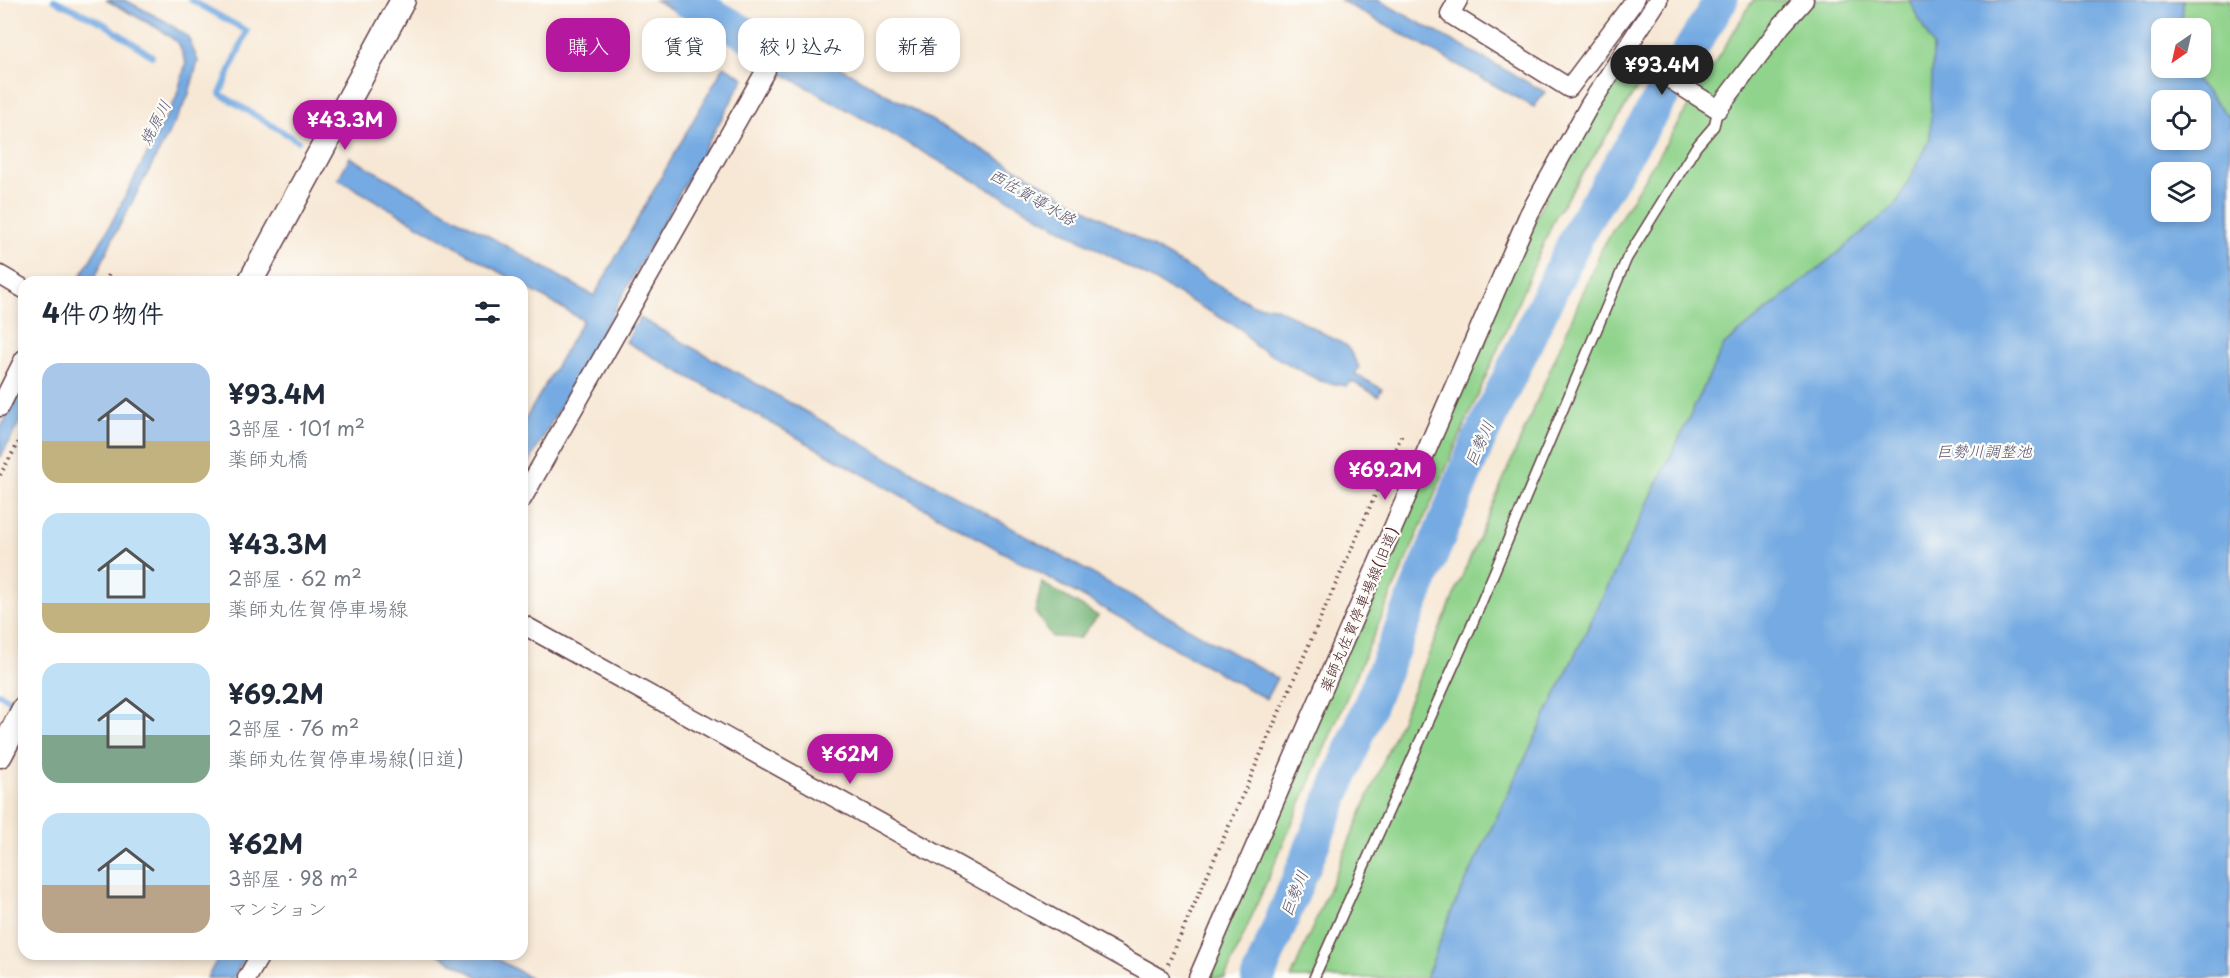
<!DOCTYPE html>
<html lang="ja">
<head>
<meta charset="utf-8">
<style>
  body { margin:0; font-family:"Playpen Sans","Klee One",sans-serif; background:#f2f2f3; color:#1f2937; height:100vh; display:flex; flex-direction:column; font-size:22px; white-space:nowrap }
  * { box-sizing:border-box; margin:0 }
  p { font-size:20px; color:#747a83 }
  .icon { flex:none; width:33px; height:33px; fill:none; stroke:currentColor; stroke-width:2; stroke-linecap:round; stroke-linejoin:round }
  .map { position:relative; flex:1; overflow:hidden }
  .drawer { position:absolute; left:18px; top:276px; width:510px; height:684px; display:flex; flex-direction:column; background:#fff; border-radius:18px; box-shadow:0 3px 9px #0003 }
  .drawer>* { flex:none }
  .hud { position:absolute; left:546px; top:18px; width:570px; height:54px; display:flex; gap:12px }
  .needle { width:39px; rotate:214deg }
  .buttons { position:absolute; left:2151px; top:18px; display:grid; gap:12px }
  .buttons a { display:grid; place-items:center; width:60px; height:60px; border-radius:12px; background:#fff; box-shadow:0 3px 9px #0003; font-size:30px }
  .price { position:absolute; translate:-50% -51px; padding:0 14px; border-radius:21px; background:#b5179e; color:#fff; font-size:20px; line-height:39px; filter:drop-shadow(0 2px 3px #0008) }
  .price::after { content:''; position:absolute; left:50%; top:36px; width:18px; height:14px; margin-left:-9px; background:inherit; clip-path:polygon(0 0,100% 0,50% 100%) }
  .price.active { background:#222; color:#fff }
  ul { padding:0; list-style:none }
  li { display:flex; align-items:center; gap:18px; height:150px; padding:0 24px }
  li span { display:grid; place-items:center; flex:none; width:168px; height:120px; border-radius:18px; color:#555 }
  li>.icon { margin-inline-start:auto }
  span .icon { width:72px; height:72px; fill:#fffc; stroke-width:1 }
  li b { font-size:26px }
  h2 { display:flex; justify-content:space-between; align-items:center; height:72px; padding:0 24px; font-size:26px }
  .pill { padding:0 21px; border-radius:18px; background:#fff; box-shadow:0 3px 9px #0003; font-size:21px; line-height:54px }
  .pill.active { background:#b5179e; color:#fff }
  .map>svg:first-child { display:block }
</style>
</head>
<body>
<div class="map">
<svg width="2230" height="978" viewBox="0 0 2230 978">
  <rect width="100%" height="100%" fill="#fdfcf7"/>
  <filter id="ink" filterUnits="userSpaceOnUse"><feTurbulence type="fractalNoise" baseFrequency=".0167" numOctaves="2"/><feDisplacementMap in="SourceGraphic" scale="12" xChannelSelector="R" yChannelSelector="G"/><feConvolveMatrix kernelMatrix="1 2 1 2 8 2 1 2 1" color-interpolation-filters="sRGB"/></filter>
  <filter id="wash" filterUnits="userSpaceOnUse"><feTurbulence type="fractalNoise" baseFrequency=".008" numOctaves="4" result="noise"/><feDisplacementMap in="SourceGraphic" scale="24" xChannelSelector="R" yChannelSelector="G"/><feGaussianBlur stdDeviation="1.35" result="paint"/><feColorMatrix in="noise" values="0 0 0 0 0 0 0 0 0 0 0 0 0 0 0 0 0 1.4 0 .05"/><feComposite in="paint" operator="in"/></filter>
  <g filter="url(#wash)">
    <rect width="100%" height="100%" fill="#f7e8d5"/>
    <g fill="#90d38c" stroke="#6d795c" stroke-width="1.5" fill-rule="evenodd">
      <path d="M 1753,0 L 2230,0 L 2230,500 L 1514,978 L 1291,978 L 1602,248 ZM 2162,28 L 2200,28 L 2200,68 L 2162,68 ZM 2162,100 L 2200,100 L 2200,140 L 2162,140 ZM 2162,172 L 2200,172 L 2200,212 L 2162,212 Z"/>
      <path d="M 1620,76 L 1643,79 L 1556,215 L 1225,978 L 1204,978 L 1494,304 L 1556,176 Z"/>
    </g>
    <path fill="#74b578" stroke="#5f6a52" stroke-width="1.5" d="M 1042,583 L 1098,616 L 1080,638 L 1052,637 L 1035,612 Z"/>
    <g fill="#74aae2" stroke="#5f6486" stroke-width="1.5" fill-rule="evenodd">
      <path d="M 106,0 L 125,0 L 165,21 L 188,37 L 198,61 L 188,97 L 113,238 L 93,282 L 77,282 L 105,235 L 176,98 L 186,63 L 179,44 L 161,30 Z"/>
      <path d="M 655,0 L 716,0 L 724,5 L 720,14 L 746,29 L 741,38 L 714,23 L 710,31 Z"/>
      <path d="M 1340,0 L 1378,0 L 1545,92 L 1534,107 Z"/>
      <path d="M 1909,0 L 2183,0 L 2180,28 L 2162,28 L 2162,68 L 2185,68 L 2230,118 L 2230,978 L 1426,978 L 1452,910 L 1724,345 L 1896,205 L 1930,138 L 1933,46 ZM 2162,100 L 2200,100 L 2200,140 L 2162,140 ZM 2200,172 L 2200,212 L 2162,212 L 2162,172 Z"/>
      <path d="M 765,38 L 793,52 L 799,44 L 1253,305 L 1275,307 L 1347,346 L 1359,367 L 1355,374 L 1382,389 L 1378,396 L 1351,381 L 1346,386 L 1320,381 L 1255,346 L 1241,329 L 781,73 L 787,63 L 760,47 Z"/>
      <path d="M 724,66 L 744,78 L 522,475 L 522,425 L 583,320 L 522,285 L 522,282 L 517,282 L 338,179 L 350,157 L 594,296 Z"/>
      <path d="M 640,318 L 1277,678 L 1266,699 L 626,342 Z"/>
      <path d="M 24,383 L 24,414 L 0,458 L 0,429 Z"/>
      <path d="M 220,954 L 247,954 L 233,978 L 207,978 Z"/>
      <path d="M 438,954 L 488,954 L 531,978 L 480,978 Z"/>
    </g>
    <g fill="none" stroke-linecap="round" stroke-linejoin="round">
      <g stroke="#74aae2" stroke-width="6">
        <path d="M 54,0 L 103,23 L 152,56"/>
        <path d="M 191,0 L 247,31 L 220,94 L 298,141"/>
        <path d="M 605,312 L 641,332"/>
        <path d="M 0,694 L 8,699"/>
      </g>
      <g stroke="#74aae2" stroke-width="34">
        <path d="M 686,0 L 804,66"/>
        <path d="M 1258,978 L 1477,444 L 1583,224 L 1721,0"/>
      </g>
    </g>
  </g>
  <g filter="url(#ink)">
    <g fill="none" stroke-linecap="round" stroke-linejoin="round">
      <g stroke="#643d44" stroke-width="12">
        <path id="lane" d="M 1314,978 L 1471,627 L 1627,258 L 1696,147 L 1714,126 L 1718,109"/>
      </g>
      <g stroke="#643d44" stroke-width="21">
        <g id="street">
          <path d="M 1458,0 L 1450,14 L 1569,88 L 1635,0"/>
          <path d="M 1625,51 L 1718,109 L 1781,26 L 1804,0"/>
          <path d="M 0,275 L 24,289"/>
          <path d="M 0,407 L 24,359"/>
          <path d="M 522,499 L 766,70"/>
          <path d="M 522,624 L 1160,978"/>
          <path d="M 247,978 L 261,954"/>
          <path d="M 1198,978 L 1529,214 L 1589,106 L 1658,0"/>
        </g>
      </g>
      <g stroke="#643d44" stroke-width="27">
        <g id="secondary">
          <path d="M 250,282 L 403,0"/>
          <path d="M 0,755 L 24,709"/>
        </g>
      </g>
      <g stroke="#643d44" stroke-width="4" stroke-dasharray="1.5 4.5" stroke-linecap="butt">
        <path d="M 106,282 L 109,274"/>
        <path d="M 0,475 L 24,433"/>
        <path d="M 1168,964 L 1403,432"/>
      </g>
      <use href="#lane" stroke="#fff" stroke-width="9"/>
      <use href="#street" stroke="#fff" stroke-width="18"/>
      <use href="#secondary" stroke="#fff" stroke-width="24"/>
    </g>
  </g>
  <g text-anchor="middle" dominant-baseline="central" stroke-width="4.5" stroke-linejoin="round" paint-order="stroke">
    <g font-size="15" fill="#4a1f2b" stroke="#fdfcf7">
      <text transform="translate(1358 609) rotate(-67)">薬師丸佐賀停車場線(旧道)</text>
    </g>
    <g font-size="16" font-style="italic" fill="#5b5774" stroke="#fdfcf7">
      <text transform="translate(154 122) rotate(-62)">焼原川</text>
      <text transform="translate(1033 196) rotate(30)">西佐賀導水路</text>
      <text transform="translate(1478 443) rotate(-66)">巨勢川</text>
      <text x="1984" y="450">巨勢川調整池</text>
      <text transform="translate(1293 893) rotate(-68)">巨勢川</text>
    </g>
  </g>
</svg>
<div class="buttons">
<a><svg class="needle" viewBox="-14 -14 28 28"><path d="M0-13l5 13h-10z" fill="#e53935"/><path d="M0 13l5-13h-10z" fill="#747a83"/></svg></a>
<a><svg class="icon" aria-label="locate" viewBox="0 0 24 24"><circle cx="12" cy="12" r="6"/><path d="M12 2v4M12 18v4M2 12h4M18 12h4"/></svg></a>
<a><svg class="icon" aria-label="layers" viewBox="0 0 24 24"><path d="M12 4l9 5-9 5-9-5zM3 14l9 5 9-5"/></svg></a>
</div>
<b class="price active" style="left:1662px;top:96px">¥93.4M</b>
<b class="price" style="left:345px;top:151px">¥43.3M</b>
<b class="price" style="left:1385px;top:501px">¥69.2M</b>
<b class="price" style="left:850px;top:785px">¥62M</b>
<div class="hud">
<a class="pill active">購入</a>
<a class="pill">賃貸</a>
<a class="pill">絞り込み</a>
<a class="pill">新着</a>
</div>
<section class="drawer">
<h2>4件の物件<svg class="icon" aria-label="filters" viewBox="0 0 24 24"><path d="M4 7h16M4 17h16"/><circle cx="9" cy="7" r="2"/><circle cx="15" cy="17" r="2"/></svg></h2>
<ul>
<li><span style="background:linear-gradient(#a9c7e8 65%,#c2b280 0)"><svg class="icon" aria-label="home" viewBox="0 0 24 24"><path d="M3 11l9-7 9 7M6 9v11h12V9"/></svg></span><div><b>¥93.4M</b><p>3部屋 · 101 m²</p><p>薬師丸橋</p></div></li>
<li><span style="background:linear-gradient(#bfe0f5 75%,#c2b280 0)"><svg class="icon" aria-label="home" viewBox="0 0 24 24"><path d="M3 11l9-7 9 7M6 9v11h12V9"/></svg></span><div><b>¥43.3M</b><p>2部屋 · 62 m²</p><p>薬師丸佐賀停車場線</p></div></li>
<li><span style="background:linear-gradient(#bfe0f5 60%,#7fa58c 0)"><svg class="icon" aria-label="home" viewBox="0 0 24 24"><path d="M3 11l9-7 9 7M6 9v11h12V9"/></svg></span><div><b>¥69.2M</b><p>2部屋 · 76 m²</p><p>薬師丸佐賀停車場線(旧道)</p></div></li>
<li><span style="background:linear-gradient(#bfe0f5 60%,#b9a48a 0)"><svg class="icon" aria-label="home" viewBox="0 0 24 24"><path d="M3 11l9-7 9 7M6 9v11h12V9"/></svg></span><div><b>¥62M</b><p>3部屋 · 98 m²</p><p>マンション</p></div></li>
</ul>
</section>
</div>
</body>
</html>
